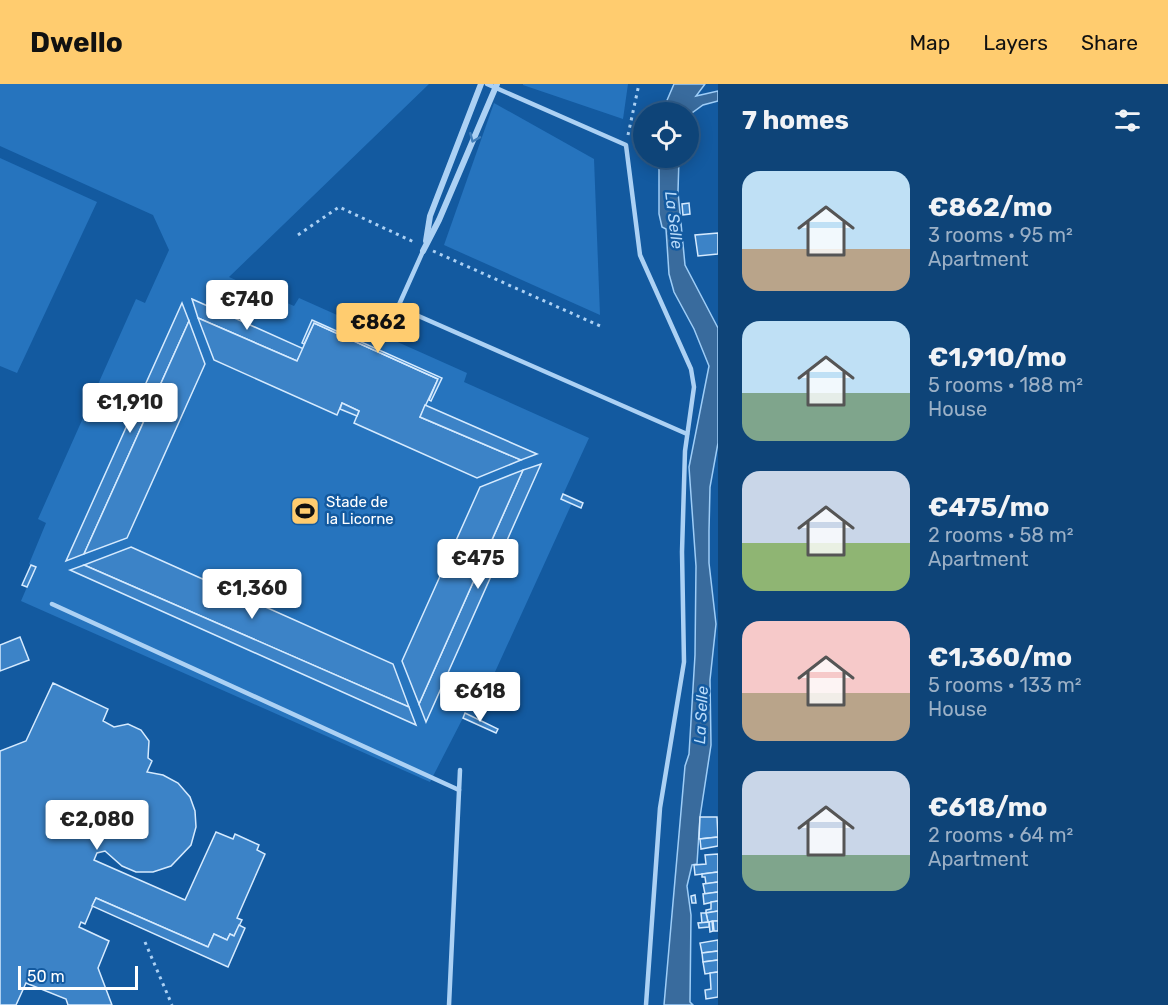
<!DOCTYPE html>
<html lang="en">
<head>
<meta charset="utf-8">
<style>
  body { margin:0; font-family:Rubik,sans-serif; background:#174b7d; color:#f1f3f6; height:100vh; display:flex; flex-direction:column; font-size:22px; white-space:nowrap }
  * { box-sizing:border-box; margin:0 }
  p { font-size:20px; color:#9bb0c6 }
  .icon { flex:none; width:33px; height:33px; fill:none; stroke:currentColor; stroke-width:2; stroke-linecap:round; stroke-linejoin:round }
  .map { position:relative; flex:1; overflow:hidden }
  .side { display:flex; flex-direction:column; background:#0e4478; width:450px }
  .side>* { flex:none }
  .buttons { position:absolute; left:633px; top:18px; display:grid; gap:12px }
  .buttons a { display:grid; place-items:center; width:66px; height:66px; border-radius:50%; background:#0e4478; box-shadow:0 3px 15px #0003,0 0 0 2px #2e5c8a; font-size:30px }
  .scale { position:absolute; left:18px; bottom:15px; width:120px; box-sizing:border-box; padding-left:6px; border:3px solid #fff; border-top:0; font-size:16px; line-height:21px; white-space:nowrap; color:#fff; -webkit-text-stroke:4px #135aa0; paint-order:stroke }
  .price { position:absolute; translate:-50% -51px; padding:0 14px; border-radius:6px; background:#fff; color:#222; font-size:20px; line-height:39px; filter:drop-shadow(0 2px 3px #0008) }
  .price::after { content:''; position:absolute; left:50%; top:36px; width:18px; height:14px; margin-left:-9px; background:inherit; clip-path:polygon(0 0,100% 0,50% 100%) }
  .price.on { background:#ffcc6f; color:#111 }
  ul { padding:0; list-style:none }
  li { display:flex; align-items:center; gap:18px; height:150px; padding:0 24px }
  li span { display:grid; place-items:center; flex:none; width:168px; height:120px; border-radius:18px; color:#555 }
  li>.icon { margin-inline-start:auto }
  span .icon { width:72px; height:72px; fill:#fffc; stroke-width:1 }
  li b { font-size:26px }
  h2 { display:flex; justify-content:space-between; align-items:center; height:72px; padding:0 24px; font-size:26px }
  header { display:flex; align-items:center; gap:36px; box-sizing:border-box; height:84px; padding:0 30px; background:#ffcc6f; color:#111 }
  header strong { font-size:28px }
  nav { display:flex; gap:33px; margin-inline-start:auto; font-size:21px }
  main { display:flex; flex:1; min-height:0 }
  .map>svg:first-child { display:block }
</style>
</head>
<body>
<header>
<strong>Dwello</strong>
<nav><a>Map</a><a>Layers</a><a>Share</a></nav>
</header>
<main>
<div class="map">
<svg width="718" height="921" viewBox="0 0 718 921">
  <rect width="100%" height="100%" fill="#135aa0"/>
  <g fill="#2674be">
    <path d="M 0,0 L 429,0 L 229,193 L 294,222 L 299,214 L 467,289 L 464,298 L 589,354 L 561,415 L 572,419 L 474,634 L 465,630 L 430,698 L 21,517 L 27,503 L 22,501 L 31,481 L 29,480 L 46,439 L 38,435 L 136,215 L 145,219 L 169,166 L 153,131 L 0,62 Z"/>
    <path d="M 523,0 L 628,0 L 623,35 L 523,1 Z"/>
    <path d="M 494,19 L 594,75 L 600,231 L 444,161 Z"/>
    <path d="M 0,74 L 97,118 L 17,289 L 0,282 Z"/>
  </g>
  <g fill="#396b9d" stroke="#9ecdf7" stroke-width="1.5">
    <path d="M 674,0 L 705,0 L 696,12 L 718,7 L 718,17 L 703,21 L 689,31 L 688,28 L 662,28 Z"/>
    <path d="M 659,74 L 679,74 L 678,108 L 685,181 L 718,244 L 718,359 L 710,403 L 709,447 L 709,479 L 716,540 L 710,596 L 711,661 L 700,733 L 697,780 L 692,781 L 687,802 L 691,831 L 690,918 L 693,921 L 664,921 L 685,682 L 689,670 L 695,571 L 696,482 L 689,383 L 709,282 L 694,245 L 674,208 L 669,190 L 666,145 L 662,143 L 659,130 Z"/>
  </g>
  <g fill="#3c83c7" stroke="#d5eafe" stroke-width="1.5">
    <path d="M 689,119 L 690,130 L 683,131 L 682,120 Z"/>
    <path d="M 718,149 L 718,170 L 698,172 L 695,151 Z"/>
    <path d="M 192,215 L 304,265 L 297,277 L 198,234 Z"/>
    <path d="M 182,219 L 189,237 L 84,470 L 66,477 Z"/>
    <path d="M 198,234 L 297,277 L 314,239 L 438,295 L 420,333 L 521,376 L 477,394 L 354,339 L 359,327 L 342,319 L 337,331 L 214,276 Z"/>
    <path d="M 312,236 L 442,294 L 431,317 L 429,316 L 438,295 L 314,239 L 304,260 L 302,259 Z"/>
    <path d="M 189,237 L 205,280 L 127,454 L 84,470 Z"/>
    <path d="M 342,319 L 359,327 L 357,332 L 340,325 Z"/>
    <path d="M 425,321 L 537,370 L 521,376 L 420,333 Z"/>
    <path d="M 541,380 L 426,638 L 419,620 L 523,386 Z"/>
    <path d="M 523,386 L 419,620 L 402,577 L 480,403 Z"/>
    <path d="M 563,410 L 583,419 L 581,424 L 561,415 Z"/>
    <path d="M 131,463 L 393,580 L 409,623 L 84,481 Z"/>
    <path d="M 31,481 L 36,483 L 27,503 L 22,501 Z"/>
    <path d="M 84,481 L 409,623 L 416,641 L 70,486 Z"/>
    <path d="M 20,553 L 29,576 L 0,587 L 0,561 Z"/>
    <path d="M 53,599 L 108,625 L 103,637 L 114,643 L 128,640 L 141,646 L 149,657 L 148,674 L 152,677 L 147,688 L 163,691 L 178,699 L 190,713 L 195,727 L 196,743 L 191,761 L 171,782 L 153,788 L 136,788 L 122,782 L 105,767 L 97,769 L 94,776 L 185,816 L 216,748 L 233,755 L 235,750 L 259,761 L 257,766 L 265,770 L 237,834 L 242,836 L 234,852 L 230,850 L 227,856 L 214,850 L 208,863 L 96,814 L 85,840 L 81,838 L 79,843 L 109,857 L 98,884 L 112,921 L 68,921 L 66,915 L 26,899 L 16,921 L 0,921 L 0,667 L 26,657 Z"/>
    <path d="M 465,629 L 498,645 L 496,649 L 463,634 Z"/>
    <path d="M 700,733 L 717,733 L 718,753 L 699,755 Z"/>
    <path d="M 718,753 L 718,762 L 701,765 L 700,755 Z"/>
    <path d="M 718,770 L 718,788 L 695,791 L 694,781 L 706,780 L 705,771 Z"/>
    <path d="M 718,788 L 718,798 L 706,800 L 705,793 L 702,793 L 702,790 Z"/>
    <path d="M 718,798 L 718,808 L 705,810 L 703,800 Z"/>
    <path d="M 718,808 L 718,817 L 704,820 L 703,810 Z"/>
    <path d="M 695,811 L 696,819 L 692,819 L 691,812 Z"/>
    <path d="M 96,814 L 208,863 L 214,850 L 227,856 L 230,850 L 234,852 L 239,841 L 245,844 L 228,883 L 92,822 Z"/>
    <path d="M 718,817 L 718,827 L 706,829 L 706,826 L 711,825 L 711,818 Z"/>
    <path d="M 718,827 L 718,837 L 708,838 L 706,829 Z"/>
    <path d="M 701,829 L 706,829 L 708,838 L 702,839 Z"/>
    <path d="M 712,837 L 713,847 L 710,848 L 709,838 Z"/>
    <path d="M 713,837 L 718,837 L 718,847 L 714,847 Z"/>
    <path d="M 709,838 L 709,843 L 699,844 L 698,839 Z"/>
    <path d="M 718,856 L 718,867 L 702,869 L 700,859 Z"/>
    <path d="M 718,867 L 718,876 L 703,878 L 702,869 Z"/>
    <path d="M 718,876 L 718,888 L 705,890 L 703,878 Z"/>
    <path d="M 718,888 L 718,913 L 706,915 L 705,906 L 711,905 L 710,889 Z"/>
  </g>
  <g fill="none" stroke-linecap="round" stroke-linejoin="round">
    <g stroke="#acd1f4" stroke-width="3" stroke-dasharray="3 4.5" stroke-linecap="butt">
      <path d="M 628,51 L 639,0"/>
      <path d="M 298,151 L 339,123 L 416,159"/>
      <path d="M 433,167 L 600,242 L 597,245"/>
      <path d="M 145,858 L 172,921"/>
    </g>
    <g stroke="#acd1f4" stroke-width="4.5">
      <path d="M 487,0 L 626,61 L 640,171 L 691,285 L 694,303 L 685,367 L 682,468 L 684,578 L 660,724 L 646,921"/>
      <path d="M 424,165 L 398,223 L 687,350"/>
      <path d="M 52,520 L 459,706"/>
      <path d="M 449,921 L 460,686"/>
    </g>
    <g stroke="#acd1f4" stroke-width="6">
      <path d="M 426,157 L 430,132 L 481,0"/>
      <path d="M 423,167 L 439,136 L 497,0"/>
    </g>
  </g>
  <defs><path id="oneway-chevron" d="M-2-3.5L2.5 0L-2 3.5" fill="none" stroke-width="1.6" stroke-linecap="round" stroke-linejoin="round" transform="scale(1.5)"/></defs>
  <use stroke="#417eb9" href="#oneway-chevron" transform="translate(474 54) rotate(113)"/>
  <defs>
    <g id="stadium-square" transform="scale(1.5)"><rect x="-9" y="-9" width="18" height="18" rx="4" fill="#ffcc6f" stroke="#135aa0"/><path d="M0-5a6.5 5 0 1 0 0 10a6.5 5 0 1 0 0-10ZM-3.5-1.8h7v3.6h-7Z" fill="#111"/></g>
  </defs>
  <g fill-rule="evenodd">
    <use href="#stadium-square" x="305" y="427"/>
  </g>
  <g text-anchor="middle" dominant-baseline="central" stroke-width="5" stroke-linejoin="round" paint-order="stroke">
    <g font-size="15" fill="#fff" stroke="#135aa0" text-anchor="start">
      <text x="326" y="418">Stade de<tspan x="326" dy="17">la Licorne</tspan></text>
    </g>
    <g font-size="16" font-style="italic" fill="#b9dbfa" stroke="#135aa0">
      <text transform="translate(674 136) rotate(83)">La Selle</text>
      <text transform="translate(701 631) rotate(-87)">La Selle</text>
    </g>
  </g>
</svg>
<div class="buttons">
<a><svg class="icon" aria-label="locate" viewBox="0 0 24 24"><circle cx="12" cy="12" r="6"/><path d="M12 2v4M12 18v4M2 12h4M18 12h4"/></svg></a>
</div>
<div class="scale">50 m</div>
<b class="price" style="left:247px;top:247px">€740</b>
<b class="price on" style="left:378px;top:270px">€862</b>
<b class="price" style="left:130px;top:350px">€1,910</b>
<b class="price" style="left:478px;top:506px">€475</b>
<b class="price" style="left:252px;top:536px">€1,360</b>
<b class="price" style="left:480px;top:639px">€618</b>
<b class="price" style="left:97px;top:767px">€2,080</b>
</div>
<section class="side">
<h2>7 homes<svg class="icon" aria-label="filters" viewBox="0 0 24 24"><path d="M4 7h16M4 17h16"/><circle cx="9" cy="7" r="2"/><circle cx="15" cy="17" r="2"/></svg></h2>
<ul>
<li><span style="background:linear-gradient(#bfe0f5 65%,#b9a48a 0)"><svg class="icon" aria-label="home" viewBox="0 0 24 24"><path d="M3 11l9-7 9 7M6 9v11h12V9"/></svg></span><div><b>€862/mo</b><p>3 rooms · 95 m²</p><p>Apartment</p></div></li>
<li><span style="background:linear-gradient(#bfe0f5 60%,#7fa58c 0)"><svg class="icon" aria-label="home" viewBox="0 0 24 24"><path d="M3 11l9-7 9 7M6 9v11h12V9"/></svg></span><div><b>€1,910/mo</b><p>5 rooms · 188 m²</p><p>House</p></div></li>
<li><span style="background:linear-gradient(#c9d6e8 60%,#8fb573 0)"><svg class="icon" aria-label="home" viewBox="0 0 24 24"><path d="M3 11l9-7 9 7M6 9v11h12V9"/></svg></span><div><b>€475/mo</b><p>2 rooms · 58 m²</p><p>Apartment</p></div></li>
<li><span style="background:linear-gradient(#f6c9c9 60%,#b9a48a 0)"><svg class="icon" aria-label="home" viewBox="0 0 24 24"><path d="M3 11l9-7 9 7M6 9v11h12V9"/></svg></span><div><b>€1,360/mo</b><p>5 rooms · 133 m²</p><p>House</p></div></li>
<li><span style="background:linear-gradient(#c9d6e8 70%,#7fa58c 0)"><svg class="icon" aria-label="home" viewBox="0 0 24 24"><path d="M3 11l9-7 9 7M6 9v11h12V9"/></svg></span><div><b>€618/mo</b><p>2 rooms · 64 m²</p><p>Apartment</p></div></li>
</ul>
</section>
</main>
</body>
</html>
